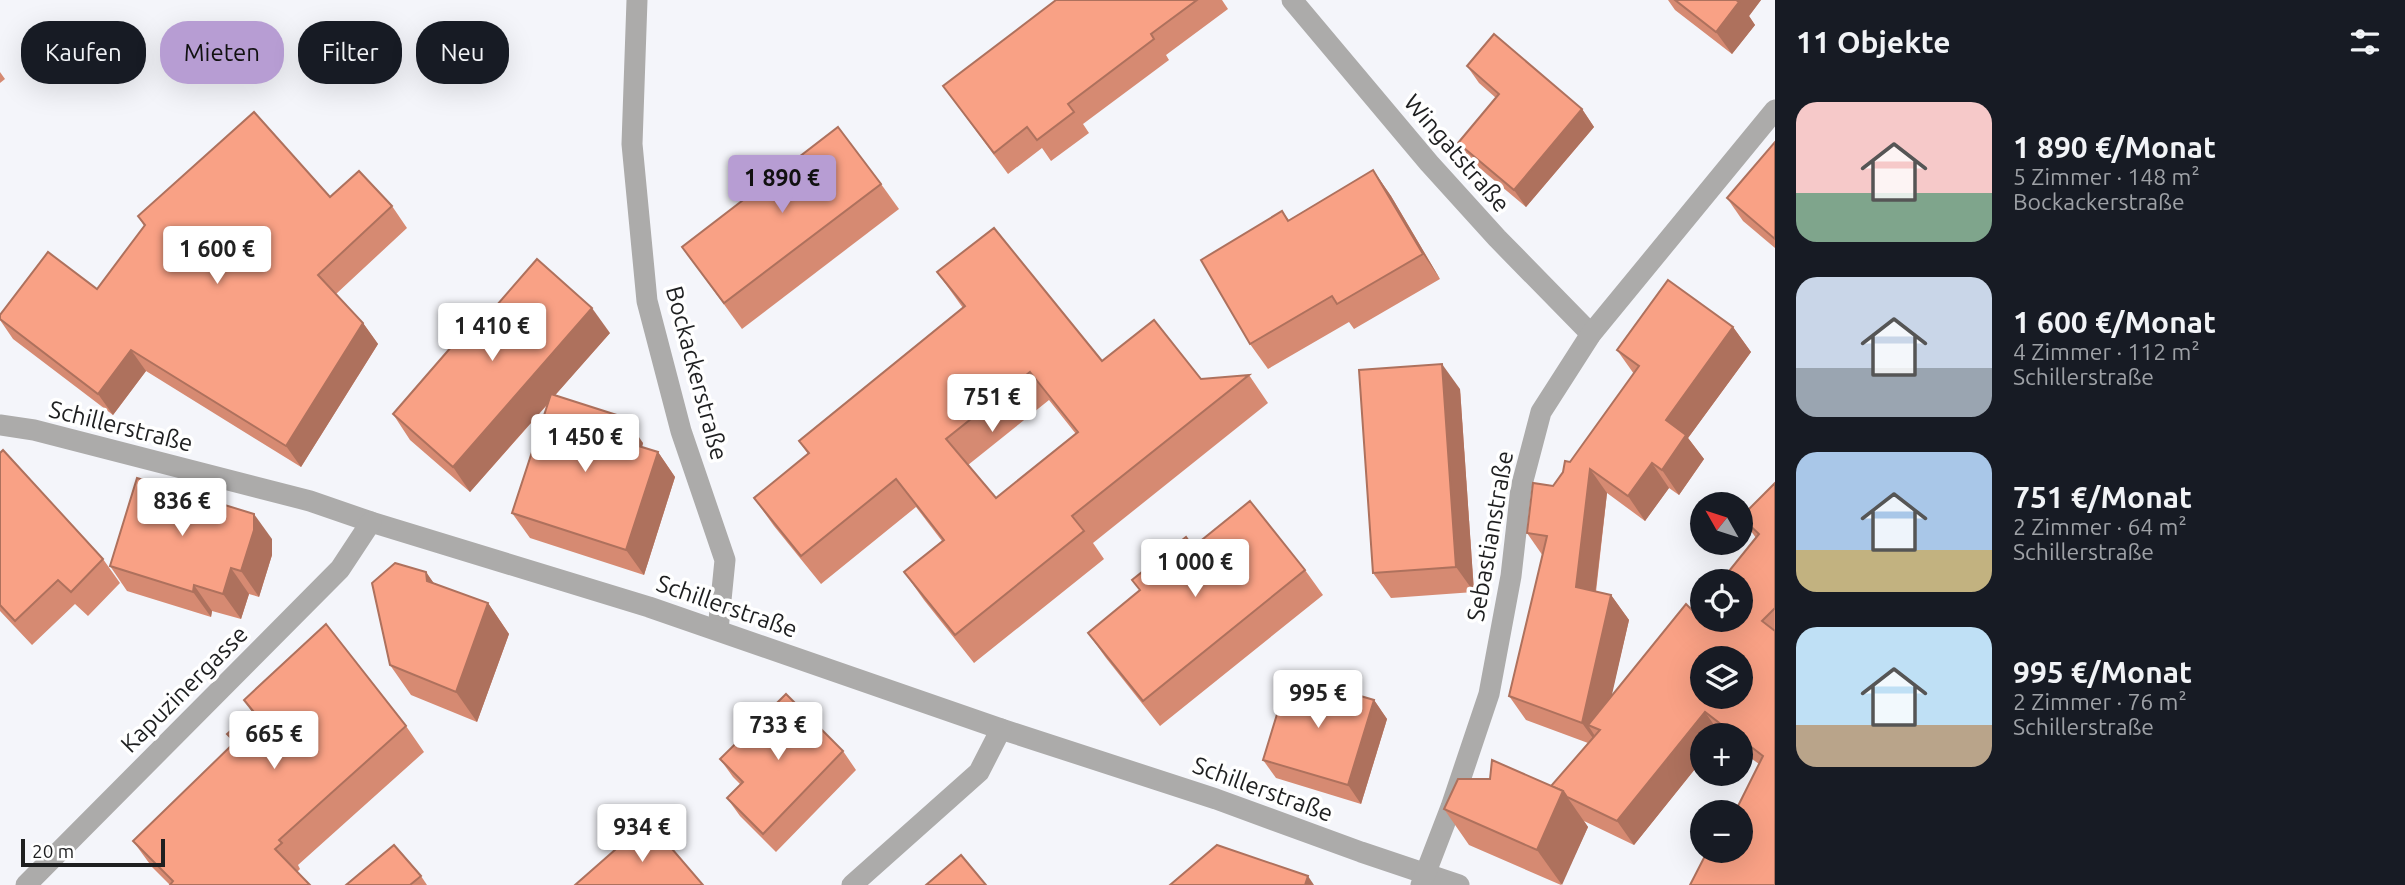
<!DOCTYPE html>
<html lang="de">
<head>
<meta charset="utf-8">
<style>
  body { margin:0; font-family:Ubuntu,sans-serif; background:#20242c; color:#f1f3f6; height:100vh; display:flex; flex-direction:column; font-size:26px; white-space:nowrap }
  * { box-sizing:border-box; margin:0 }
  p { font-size:23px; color:#9ea1a6 }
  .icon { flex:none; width:38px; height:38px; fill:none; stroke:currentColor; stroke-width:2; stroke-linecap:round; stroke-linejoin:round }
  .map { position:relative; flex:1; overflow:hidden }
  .details { display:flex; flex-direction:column; background:#171b24; width:630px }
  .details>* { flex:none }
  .top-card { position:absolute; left:21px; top:21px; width:665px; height:63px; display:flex; gap:14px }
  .needle { width:46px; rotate:309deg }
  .controls { position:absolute; left:1690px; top:492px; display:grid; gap:14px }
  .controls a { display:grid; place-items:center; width:63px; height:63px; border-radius:50%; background:#171b24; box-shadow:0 7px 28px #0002; font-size:35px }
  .scale { position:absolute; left:21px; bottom:18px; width:144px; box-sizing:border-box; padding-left:7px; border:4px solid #1e1f20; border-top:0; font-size:19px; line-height:24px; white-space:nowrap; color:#1e1f20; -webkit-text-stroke:5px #fff; paint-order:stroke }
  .price { position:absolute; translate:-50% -60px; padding:0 16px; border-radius:7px; background:#fff; color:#222; font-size:23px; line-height:46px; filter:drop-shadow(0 2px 4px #0008) }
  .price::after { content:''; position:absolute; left:50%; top:42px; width:21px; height:16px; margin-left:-10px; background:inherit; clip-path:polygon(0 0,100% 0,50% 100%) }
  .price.active { background:#b79dd3; color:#111 }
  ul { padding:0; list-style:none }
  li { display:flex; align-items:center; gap:21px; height:175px; padding:0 21px }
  li span { display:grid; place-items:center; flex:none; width:196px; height:140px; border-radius:21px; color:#555 }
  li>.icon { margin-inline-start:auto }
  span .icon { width:84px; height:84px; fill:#fffc; stroke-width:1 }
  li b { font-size:30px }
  h2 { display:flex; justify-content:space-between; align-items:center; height:84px; padding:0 21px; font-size:30px }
  .pill { padding:0 24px; border-radius:28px; background:#171b24; box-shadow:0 7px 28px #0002; font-size:24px; line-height:63px }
  .pill.active { background:#b79dd3; color:#111 }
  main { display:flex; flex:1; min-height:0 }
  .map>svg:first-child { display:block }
</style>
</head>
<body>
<main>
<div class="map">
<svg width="1775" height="885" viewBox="0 0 1775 885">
  <rect width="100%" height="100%" fill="#f4f5fa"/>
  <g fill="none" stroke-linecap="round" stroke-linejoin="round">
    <g stroke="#acabaa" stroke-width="21">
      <path d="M 637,0 L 632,144 L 647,301 L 681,431 L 725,560 L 718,630"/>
      <path d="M 1292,0 L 1429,163 L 1497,238 L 1591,334"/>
      <path d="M 0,425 L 34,430 L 310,501 L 371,522 L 649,607 L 1001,729 L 1216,799 L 1361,852 L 1459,885"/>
      <path d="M 26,885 L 340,569 L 371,522"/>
      <path d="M 852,885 L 979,772 L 1001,729"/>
      <path d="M 1421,885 L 1451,807 L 1489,694 L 1511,576 L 1521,488 L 1541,412 L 1591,334 L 1775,110"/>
    </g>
  </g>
  <g fill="#d68a72" fill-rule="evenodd">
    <path d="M 1056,0 L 1222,0 L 1228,9 L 1166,55 L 1169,60 L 1083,124 L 1089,133 L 1051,161 L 1042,148 L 1008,174 L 943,86 Z"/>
    <path d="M 1668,0 L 1761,0 L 1749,16 L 1755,25 L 1732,54 L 1675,10 Z"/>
    <path d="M 1467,66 L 1582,109 L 1594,127 L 1526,207 L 1470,160 L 1458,143 L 1496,98 L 1479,83 Z"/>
    <path d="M 0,72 L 5,79 L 0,83 Z"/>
    <path d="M 1775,142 L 1775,248 L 1743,221 L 1727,198 Z"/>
    <path d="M 1373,170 L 1391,196 L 1440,279 L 1354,329 L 1349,322 L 1268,369 L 1250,344 L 1282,211 L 1289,220 Z"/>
    <path d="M 881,184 L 899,209 L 742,329 L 682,247 Z"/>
    <path d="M 330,197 L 392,206 L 407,228 L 336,294 L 363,323 L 378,344 L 301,467 L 146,371 L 113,415 L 13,339 L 0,320 L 0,315 L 97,289 L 144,226 L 138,216 Z"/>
    <path d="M 937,272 L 1102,361 L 1201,379 L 1249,375 L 1268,403 L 1093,543 L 1104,559 L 974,663 L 924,600 L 904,572 L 942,541 L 916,507 L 821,584 L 774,526 L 754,498 L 808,454 L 799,441 L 963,308 ZM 1049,400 L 1076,434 L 996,498 L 968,465 Z"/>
    <path d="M 1733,327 L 1751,352 L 1688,438 L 1704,459 L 1679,495 L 1669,488 L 1645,521 L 1607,493 L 1596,592 L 1611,595 L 1629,620 L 1611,696 L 1695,613 L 1756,538 L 1741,517 L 1775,483 L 1775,885 L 1741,850 L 1759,764 L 1741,751 L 1741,735 L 1703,735 L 1703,759 L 1634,845 L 1584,821 L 1588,827 L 1561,885 L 1469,845 L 1444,809 L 1551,786 L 1588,743 L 1526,720 L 1509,696 L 1543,556 L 1527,533 L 1553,486 L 1634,374 L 1617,350 Z"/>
    <path d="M 477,328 L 610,333 L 555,395 L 643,443 L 642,447 L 658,452 L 675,477 L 644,575 L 530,538 L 512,513 L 547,405 L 470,492 L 410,440 L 393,414 Z"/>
    <path d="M 1460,389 L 1474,592 L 1391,598 L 1373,573 Z"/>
    <path d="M 0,453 L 103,559 L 120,583 L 88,616 L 75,604 L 32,645 L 0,611 Z"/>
    <path d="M 272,539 L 272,555 L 259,597 L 249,594 L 241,619 L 212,611 L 211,617 L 127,591 L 110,566 Z"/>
    <path d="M 1193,547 L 1305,570 L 1323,595 L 1160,726 L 1106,658 L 1088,633 L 1140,590 L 1132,580 Z"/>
    <path d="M 426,572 L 434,584 L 488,603 L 509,634 L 477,722 L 411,695 L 390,665 Z"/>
    <path d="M 244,700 L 406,726 L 424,752 L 298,865 L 300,869 L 297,872 L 170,885 L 152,867 L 133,841 L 234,743 L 227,734 L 252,712 Z"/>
    <path d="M 1374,700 L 1387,719 L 1361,804 L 1276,778 L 1263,760 Z"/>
    <path d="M 843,751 L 856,770 L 776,852 L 740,816 L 727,798 L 741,785 L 733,777 L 720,759 Z"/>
    <path d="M 421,876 L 427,885 L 346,885 Z"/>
  </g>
  <g fill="#ae715d">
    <path d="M 1734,0 L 1761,0 L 1749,16 L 1755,25 L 1732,54 L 1716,32 Z"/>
    <path d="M 1582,109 L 1594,127 L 1526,207 L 1514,190 Z"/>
    <path d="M 1373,170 L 1391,196 L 1440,279 L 1423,254 Z"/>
    <path d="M 592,308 L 610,333 L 470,492 L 453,467 Z"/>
    <path d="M 363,323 L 378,344 L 301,467 L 286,446 Z"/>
    <path d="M 1733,327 L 1751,352 L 1688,438 L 1704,459 L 1679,495 L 1662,470 L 1666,420 Z"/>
    <path d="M 131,350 L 146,371 L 113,415 L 98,394 Z"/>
    <path d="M 1442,364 L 1460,389 L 1474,592 L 1456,567 Z"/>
    <path d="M 626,418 L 643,443 L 637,465 L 619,440 Z"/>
    <path d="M 658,452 L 675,477 L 644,575 L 626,550 Z"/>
    <path d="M 1652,463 L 1669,488 L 1645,521 L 1628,496 Z"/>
    <path d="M 1590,469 L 1607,493 L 1593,612 L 1576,587 Z"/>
    <path d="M 254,514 L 272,539 L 272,555 L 259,597 L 241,571 Z"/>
    <path d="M 231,568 L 249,594 L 241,619 L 223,594 Z"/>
    <path d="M 426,572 L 447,602 L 427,581 Z"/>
    <path d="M 194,585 L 212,611 L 211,617 L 193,592 Z"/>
    <path d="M 1611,595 L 1629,620 L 1603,734 L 1600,730 L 1588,725 L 1600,744 L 1600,748 L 1582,723 Z"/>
    <path d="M 488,603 L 509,634 L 477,722 L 456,692 Z"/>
    <path d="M 1374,700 L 1387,719 L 1361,804 L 1348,785 Z"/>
    <path d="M 1705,712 L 1721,735 L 1703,735 L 1703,759 L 1634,845 L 1617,821 Z"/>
    <path d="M 1563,791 L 1588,827 L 1562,885 L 1537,850 Z"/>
    <path d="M 1308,876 L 1314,885 L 1305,885 Z"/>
  </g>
  <g fill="#f9a185" stroke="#ae715d" stroke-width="2" fill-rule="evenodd">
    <path d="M 1056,0 L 1197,0 L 1151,34 L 1154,39 L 1068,104 L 1074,112 L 1037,140 L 1027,127 L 994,153 L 943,86 Z"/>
    <path d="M 1675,0 L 1736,0 L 1739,2 L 1716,32 Z"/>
    <path d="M 1494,34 L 1582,109 L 1514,190 L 1458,143 L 1499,94 L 1467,66 Z"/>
    <path d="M 254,112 L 330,197 L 359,171 L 392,206 L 318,275 L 363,323 L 286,446 L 131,350 L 98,394 L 0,319 L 0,315 L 48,252 L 97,289 L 145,225 L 138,216 Z"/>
    <path d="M 838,127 L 881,184 L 724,303 L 682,247 Z"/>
    <path d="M 1775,142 L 1775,239 L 1727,198 Z"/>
    <path d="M 1373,170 L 1423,254 L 1337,304 L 1332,296 L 1250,344 L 1201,260 L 1282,211 L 1288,221 Z"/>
    <path d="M 994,228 L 1102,361 L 1154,320 L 1201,379 L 1249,375 L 1072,516 L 1084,531 L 955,635 L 904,572 L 944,540 L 896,479 L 801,556 L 754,498 L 809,453 L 799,441 L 965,306 L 937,272 ZM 1030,372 L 1078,432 L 996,498 L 946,439 Z"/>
    <path d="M 537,259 L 592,308 L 453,467 L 393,414 L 472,323 L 477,328 Z"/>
    <path d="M 1668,280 L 1733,327 L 1666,420 L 1686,435 L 1662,470 L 1652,463 L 1628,496 L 1590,469 L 1576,587 L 1611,595 L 1582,723 L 1509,696 L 1547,536 L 1527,533 L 1533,483 L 1553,486 L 1563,472 L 1565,461 L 1570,462 L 1639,366 L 1617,350 Z"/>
    <path d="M 1442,364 L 1456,567 L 1373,573 L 1359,370 Z"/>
    <path d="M 551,394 L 626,418 L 619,440 L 658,452 L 626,550 L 512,513 Z"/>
    <path d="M 3,450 L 103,559 L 71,592 L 58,580 L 15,621 L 0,605 L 0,453 Z"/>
    <path d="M 137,478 L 254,514 L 254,530 L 241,571 L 231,568 L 223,594 L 194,585 L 193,592 L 110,566 Z"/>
    <path d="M 1775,483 L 1775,608 L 1762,621 L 1775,631 L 1775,885 L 1690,885 L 1708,850 L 1741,850 L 1741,812 L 1735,812 L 1763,756 L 1741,739 L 1741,735 L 1735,735 L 1705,712 L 1617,821 L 1567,797 L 1563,791 L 1551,786 L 1600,730 L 1588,725 L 1686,604 L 1695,613 L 1703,603 L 1703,620 L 1741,620 L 1741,581 L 1721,581 L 1759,534 L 1741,517 ZM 1703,658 L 1741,658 L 1741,696 L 1703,696 Z"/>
    <path d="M 1250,501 L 1305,570 L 1143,701 L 1088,633 L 1140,590 L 1132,580 L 1186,537 L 1193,547 Z"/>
    <path d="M 395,563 L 426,572 L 427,581 L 488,603 L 456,692 L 390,665 L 372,583 Z"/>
    <path d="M 326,624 L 406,726 L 279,840 L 282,843 L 275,849 L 310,885 L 170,885 L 173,881 L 133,841 L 235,742 L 227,734 L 253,711 L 244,700 Z"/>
    <path d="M 1289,675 L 1374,700 L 1348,785 L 1263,760 Z"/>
    <path d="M 786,694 L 843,751 L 763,834 L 727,798 L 743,782 L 720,759 Z"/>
    <path d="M 1492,760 L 1563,791 L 1537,850 L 1444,809 L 1458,779 L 1490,779 Z"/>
    <path d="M 648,821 L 703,885 L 575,885 Z"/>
    <path d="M 394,845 L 421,876 L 410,885 L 346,885 Z"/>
    <path d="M 1217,845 L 1308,876 L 1305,885 L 1170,885 Z"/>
    <path d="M 961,855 L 986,885 L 926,885 Z"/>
  </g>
  <g text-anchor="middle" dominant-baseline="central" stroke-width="7" stroke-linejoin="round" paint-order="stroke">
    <g font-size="24" fill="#1e1f20" stroke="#fff">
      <text transform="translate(1457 153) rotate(49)">Wingatstraße</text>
      <text transform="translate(697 373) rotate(75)">Bockackerstraße</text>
      <text transform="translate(121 426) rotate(14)">Schillerstraße</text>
      <text transform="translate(1490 536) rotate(-80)">Sebastianstraße</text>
      <text transform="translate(727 606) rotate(19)">Schillerstraße</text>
      <text transform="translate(184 689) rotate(-45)">Kapuzinergasse</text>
      <text transform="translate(1263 789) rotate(20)">Schillerstraße</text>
    </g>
  </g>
</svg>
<div class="controls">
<a><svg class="needle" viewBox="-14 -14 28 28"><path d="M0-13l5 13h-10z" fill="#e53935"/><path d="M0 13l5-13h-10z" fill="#9ea1a6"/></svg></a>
<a><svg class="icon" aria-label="locate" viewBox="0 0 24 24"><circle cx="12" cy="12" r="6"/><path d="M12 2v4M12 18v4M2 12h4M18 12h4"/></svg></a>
<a><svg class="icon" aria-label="layers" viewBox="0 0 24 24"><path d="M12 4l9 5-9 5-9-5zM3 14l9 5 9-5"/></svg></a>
<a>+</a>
<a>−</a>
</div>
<div class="scale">20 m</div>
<b class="price active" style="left:782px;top:215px">1 890 €</b>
<b class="price" style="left:217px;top:286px">1 600 €</b>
<b class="price" style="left:492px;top:363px">1 410 €</b>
<b class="price" style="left:992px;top:434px">751 €</b>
<b class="price" style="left:585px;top:474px">1 450 €</b>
<b class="price" style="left:182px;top:538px">836 €</b>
<b class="price" style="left:1195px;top:599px">1 000 €</b>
<b class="price" style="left:1318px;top:730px">995 €</b>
<b class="price" style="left:778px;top:762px">733 €</b>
<b class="price" style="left:274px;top:771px">665 €</b>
<b class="price" style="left:642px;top:864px">934 €</b>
<div class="top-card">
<a class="pill">Kaufen</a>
<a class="pill active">Mieten</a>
<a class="pill">Filter</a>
<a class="pill">Neu</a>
</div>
</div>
<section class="details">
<h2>11 Objekte<svg class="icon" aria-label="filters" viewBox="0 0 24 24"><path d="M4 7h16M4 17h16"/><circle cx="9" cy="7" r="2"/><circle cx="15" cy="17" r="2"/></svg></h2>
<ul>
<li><span style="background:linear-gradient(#f6c9c9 65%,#7fa58c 0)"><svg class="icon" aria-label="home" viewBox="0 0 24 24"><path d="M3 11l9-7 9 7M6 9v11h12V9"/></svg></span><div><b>1 890 €/Monat</b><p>5 Zimmer · 148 m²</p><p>Bockackerstraße</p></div></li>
<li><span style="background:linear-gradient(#c9d6e8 65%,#9aa5b1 0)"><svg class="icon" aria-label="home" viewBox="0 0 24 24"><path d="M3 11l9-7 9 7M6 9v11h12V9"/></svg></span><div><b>1 600 €/Monat</b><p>4 Zimmer · 112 m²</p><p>Schillerstraße</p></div></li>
<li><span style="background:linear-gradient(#a9c7e8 70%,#c2b280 0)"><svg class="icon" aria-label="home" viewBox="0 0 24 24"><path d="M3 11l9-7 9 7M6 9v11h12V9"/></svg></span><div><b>751 €/Monat</b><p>2 Zimmer · 64 m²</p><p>Schillerstraße</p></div></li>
<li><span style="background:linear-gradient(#bfe0f5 70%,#b9a48a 0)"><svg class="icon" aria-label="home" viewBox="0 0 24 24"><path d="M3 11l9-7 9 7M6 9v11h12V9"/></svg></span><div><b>995 €/Monat</b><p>2 Zimmer · 76 m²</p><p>Schillerstraße</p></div></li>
</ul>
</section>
</main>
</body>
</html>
